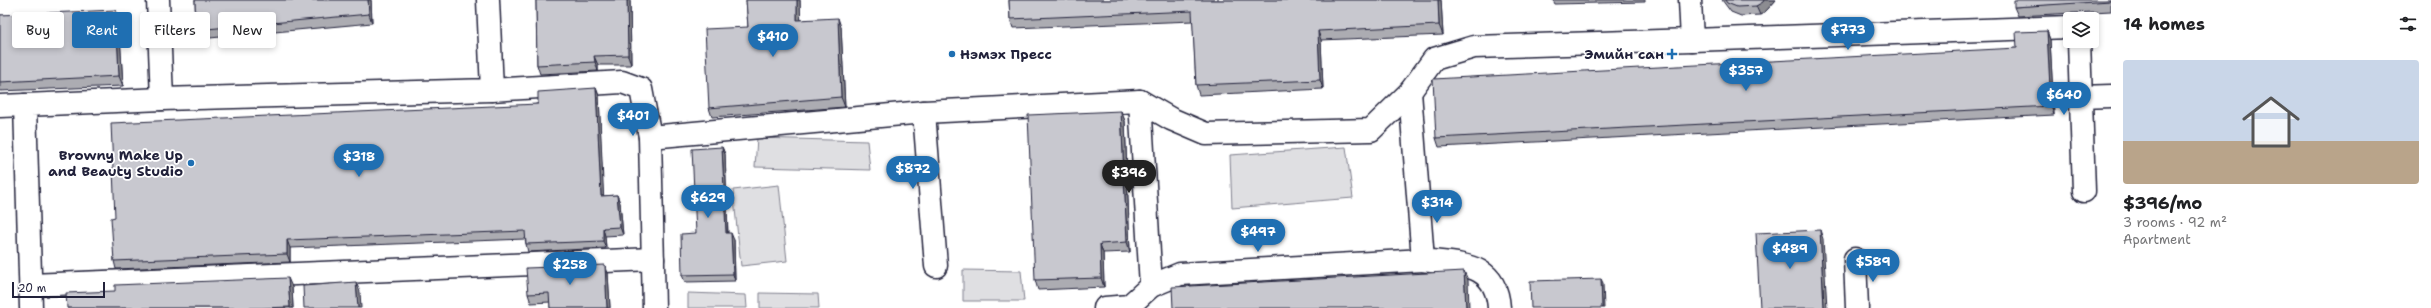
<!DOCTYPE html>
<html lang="en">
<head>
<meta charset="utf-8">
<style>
  body { margin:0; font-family:"Shantell Sans",sans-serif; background:#f6f6f6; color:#202124; height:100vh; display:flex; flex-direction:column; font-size:15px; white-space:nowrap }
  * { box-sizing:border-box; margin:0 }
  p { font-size:13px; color:#757577 }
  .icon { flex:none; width:22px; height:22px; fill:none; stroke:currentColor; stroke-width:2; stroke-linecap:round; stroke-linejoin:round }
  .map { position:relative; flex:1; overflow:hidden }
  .drawer { display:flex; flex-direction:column; background:#fff; width:320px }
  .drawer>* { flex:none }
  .hud { position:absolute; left:12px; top:12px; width:380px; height:36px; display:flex; gap:8px }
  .fabs { position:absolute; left:2063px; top:12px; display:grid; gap:8px }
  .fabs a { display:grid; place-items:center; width:36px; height:36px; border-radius:4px; background:#fff; box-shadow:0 2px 6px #0003; font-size:20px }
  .scale { position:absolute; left:12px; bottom:10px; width:93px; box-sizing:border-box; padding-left:4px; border:2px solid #22223b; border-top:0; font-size:11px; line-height:14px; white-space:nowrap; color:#22223b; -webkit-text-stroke:3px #fff; paint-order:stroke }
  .price { position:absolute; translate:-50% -34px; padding:0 9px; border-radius:14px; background:#1f6fb2; color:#fff; font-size:13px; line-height:26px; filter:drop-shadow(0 1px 2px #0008) }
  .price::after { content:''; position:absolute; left:50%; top:24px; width:12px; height:9px; margin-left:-6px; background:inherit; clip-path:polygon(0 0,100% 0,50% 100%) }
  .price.on { background:#222; color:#fff }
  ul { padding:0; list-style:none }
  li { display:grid; align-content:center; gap:8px; height:212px; padding:0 12px }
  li+li { border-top:1px solid #e0e0e0 }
  li span { display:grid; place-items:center; height:124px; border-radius:4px; color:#555 }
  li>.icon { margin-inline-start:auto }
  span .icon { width:72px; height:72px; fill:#fffc; stroke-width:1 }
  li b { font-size:17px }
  h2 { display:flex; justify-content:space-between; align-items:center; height:48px; padding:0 12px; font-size:17px }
  .tag { padding:0 14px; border-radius:4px; background:#fff; box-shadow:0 2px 6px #0003; font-size:14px; line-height:36px }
  .tag.on { background:#1f6fb2; color:#fff }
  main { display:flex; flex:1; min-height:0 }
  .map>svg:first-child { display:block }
</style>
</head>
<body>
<main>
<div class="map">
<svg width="2111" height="308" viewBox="0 0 2111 308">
  <rect width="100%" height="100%" fill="#fff"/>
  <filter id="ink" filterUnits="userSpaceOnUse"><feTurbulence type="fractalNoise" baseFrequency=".025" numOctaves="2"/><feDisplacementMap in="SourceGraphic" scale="8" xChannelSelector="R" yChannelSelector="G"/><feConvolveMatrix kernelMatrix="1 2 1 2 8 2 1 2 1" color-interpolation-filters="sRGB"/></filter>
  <g filter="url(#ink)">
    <g fill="#dfdfe2" stroke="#80808e">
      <path d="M 757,138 L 867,141 L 870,170 L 755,167 Z"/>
      <path d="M 1346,147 L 1353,198 L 1232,208 L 1230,155 Z"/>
      <path d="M 779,185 L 787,261 L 741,266 L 733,190 Z"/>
      <path d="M 963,270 L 1021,271 L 1024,301 L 963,301 Z"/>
      <path d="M 688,293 L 746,295 L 747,308 L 688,308 Z"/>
      <path d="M 760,293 L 818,294 L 819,308 L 760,308 Z"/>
    </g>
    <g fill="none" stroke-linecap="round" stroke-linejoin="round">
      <g stroke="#22223b" stroke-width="25">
        <g id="minor">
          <path d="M 158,0 L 162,99 L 492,90 L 488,0"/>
          <path d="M 1690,0 L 1692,40 L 2070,27"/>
          <path d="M 2079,41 L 2084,191"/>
          <path d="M 492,90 L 622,82 L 641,89 L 650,137 L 654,308"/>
          <path d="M 1410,92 L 1423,260 C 1459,265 1496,261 1499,308"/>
          <path d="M 2080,97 L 2111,96"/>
          <path d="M 1140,101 L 1151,286"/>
          <path d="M 0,106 L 25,105"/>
          <path d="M 924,112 L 936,266"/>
          <path d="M 650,137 L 924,112 L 1140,101 L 1171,119 L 1206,134 L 1371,130 L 1410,92 L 1434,59 L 1474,47 L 1692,40"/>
          <path d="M 1855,259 L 1857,308"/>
          <path d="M 31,285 L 653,259"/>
          <path d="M 31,308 L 25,105 L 162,99"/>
          <path d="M 1105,308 L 1129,306 L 1151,286 L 1180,274 L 1423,260"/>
        </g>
      </g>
      <use href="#minor" stroke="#fff" stroke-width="22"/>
    </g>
    <g fill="#acacb2" stroke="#22223b">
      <path d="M 195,0 L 371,0 L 372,23 L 199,39 L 196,30 Z"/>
      <path d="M 536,0 L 630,0 L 631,65 L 598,65 L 598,71 L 540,74 L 537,65 Z"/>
      <path d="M 746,0 L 800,0 L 800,20 L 841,27 L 845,107 L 712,117 L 709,108 L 748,27 Z"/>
      <path d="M 1009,0 L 1441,0 L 1443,35 L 1321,40 L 1323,89 L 1199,95 L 1196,85 L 1193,21 L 1013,28 L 1010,19 Z"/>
      <path d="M 1553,0 L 1645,0 L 1645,2 L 1555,4 Z"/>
      <path d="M 1722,0 L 1776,0 L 1766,11 L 1760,15 L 1741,16 L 1731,12 Z"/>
      <path d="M 2111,0 L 2111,11 L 2018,16 L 2014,7 Z"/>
      <path d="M 0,15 L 119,19 L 123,86 L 0,91 Z"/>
      <path d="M 2047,31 L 2050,40 L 2054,115 L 1439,147 L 1436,138 L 2017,48 Z"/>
      <path d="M 596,88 L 599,96 L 603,196 L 617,195 L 620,203 L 623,235 L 605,236 L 606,248 L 528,252 L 526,244 L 525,239 L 290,248 L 290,262 L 116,269 L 114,261 L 115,217 Z"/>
      <path d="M 1121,111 L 1125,121 L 1130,252 L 1103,253 L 1104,287 L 1038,290 L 1035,280 Z"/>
      <path d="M 722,147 L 725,154 L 728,233 L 734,240 L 735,281 L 685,282 L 682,275 L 696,233 Z"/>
      <path d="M 608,273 L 610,308 L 550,308 L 550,302 L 531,303 L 528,294 Z"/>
      <path d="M 292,287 L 293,308 L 67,308 Z"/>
    </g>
    <g fill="#8c8c91" stroke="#22223b">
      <path d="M 368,0 L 371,0 L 372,23 L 369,14 Z"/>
      <path d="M 627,0 L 630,0 L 631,65 L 628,55 Z"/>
      <path d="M 797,0 L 800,0 L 801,29 L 797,20 Z"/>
      <path d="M 1438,0 L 1441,0 L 1443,35 L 1439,25 Z"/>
      <path d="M 1764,0 L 1776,0 L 1766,11 L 1760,15 L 1756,6 Z"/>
      <path d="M 116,10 L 119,19 L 123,86 L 119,76 Z"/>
      <path d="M 838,18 L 841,27 L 845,107 L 841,97 Z"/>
      <path d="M 1318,31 L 1321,40 L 1323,89 L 1320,80 Z"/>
      <path d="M 2047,31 L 2050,40 L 2054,115 L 2051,106 Z"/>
      <path d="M 594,56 L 598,65 L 598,71 L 595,62 Z"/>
      <path d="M 596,88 L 599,96 L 604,204 L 601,196 Z"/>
      <path d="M 1121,111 L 1125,121 L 1130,252 L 1127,242 Z"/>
      <path d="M 722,147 L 725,154 L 728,240 L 726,233 Z"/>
      <path d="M 617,195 L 620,203 L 623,235 L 620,227 Z"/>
      <path d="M 603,228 L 605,236 L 606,248 L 603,241 Z"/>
      <path d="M 1820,230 L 1823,239 L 1827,308 L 1824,308 Z"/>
      <path d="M 731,233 L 734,240 L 735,281 L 733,274 Z"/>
      <path d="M 287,240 L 290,248 L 290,262 L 287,254 Z"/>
      <path d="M 1100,244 L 1103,253 L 1104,287 L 1101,278 Z"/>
      <path d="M 605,265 L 608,273 L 610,308 L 607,308 Z"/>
      <path d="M 1464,271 L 1468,280 L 1469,308 L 1466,308 Z"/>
      <path d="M 288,278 L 292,287 L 293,308 L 290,308 L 290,307 Z"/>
      <path d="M 1601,279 L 1603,283 L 1604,308 L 1602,308 Z"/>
      <path d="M 356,282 L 360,292 L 361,308 L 358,308 Z"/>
    </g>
    <g fill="#c8c8cf" stroke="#22223b">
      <path d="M 195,0 L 368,0 L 369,14 L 196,30 Z"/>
      <path d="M 536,0 L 627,0 L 628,55 L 594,56 L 595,62 L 537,65 Z"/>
      <path d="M 746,0 L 797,0 L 797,20 L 838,18 L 841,97 L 709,108 L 705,29 L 748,27 Z"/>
      <path d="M 1009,0 L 1438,0 L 1439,25 L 1318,31 L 1320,80 L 1196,85 L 1192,11 L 1010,19 Z"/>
      <path d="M 1725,0 L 1764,0 L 1763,2 L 1756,6 L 1737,7 L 1727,3 Z"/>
      <path d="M 2014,0 L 2111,0 L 2111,1 L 2014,7 Z"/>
      <path d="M 116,10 L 119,76 L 0,82 L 0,15 Z"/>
      <path d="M 2047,31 L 2051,106 L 1436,138 L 1433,79 L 2017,48 L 2016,32 Z"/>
      <path d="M 596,88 L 601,196 L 617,195 L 620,227 L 603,228 L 603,241 L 526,244 L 525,231 L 287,240 L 287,254 L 114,261 L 111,218 L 115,217 L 111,123 L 538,104 L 538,92 Z"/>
      <path d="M 1121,111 L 1127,242 L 1100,244 L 1101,278 L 1035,280 L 1028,115 Z"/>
      <path d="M 722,147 L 726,233 L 731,233 L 733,274 L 682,275 L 681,234 L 696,233 L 692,149 Z"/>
      <path d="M 1820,230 L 1824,308 L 1760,308 L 1756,233 Z"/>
      <path d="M 605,265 L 607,308 L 550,308 L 549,293 L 528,294 L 526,268 Z"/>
      <path d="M 1464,271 L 1466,308 L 1173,308 L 1172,287 Z"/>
      <path d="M 288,278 L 290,307 L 262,308 L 67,308 L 66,293 L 115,291 L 115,285 Z"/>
      <path d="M 1601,279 L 1602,308 L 1531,308 L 1530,281 Z"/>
      <path d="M 356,282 L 358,308 L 304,308 L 303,286 Z"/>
    </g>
  </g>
  <g fill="#1f6fb2" stroke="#fff" stroke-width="1.5">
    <circle cx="952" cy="54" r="4"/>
    <path d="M1670 48h4v4h4v4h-4v4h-4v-4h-4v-4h4z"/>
    <circle cx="191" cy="163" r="4"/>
  </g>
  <g text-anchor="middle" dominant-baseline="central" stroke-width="3.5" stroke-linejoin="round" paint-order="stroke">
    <g font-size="14" font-weight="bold" fill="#22223b" stroke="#fff" text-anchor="end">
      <text x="960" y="54" text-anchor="start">Нэмэх Пресс</text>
      <text x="1664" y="54">Эмийн сан</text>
      <text x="183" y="155">Browny Make Up<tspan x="183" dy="16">and Beauty Studio</tspan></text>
    </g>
  </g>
</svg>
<div class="fabs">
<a><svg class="icon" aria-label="layers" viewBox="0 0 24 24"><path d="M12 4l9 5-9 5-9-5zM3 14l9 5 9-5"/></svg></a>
</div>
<div class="scale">20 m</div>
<b class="price" style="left:1848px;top:51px">$773</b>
<b class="price" style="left:773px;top:58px">$410</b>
<b class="price" style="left:1746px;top:92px">$357</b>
<b class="price" style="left:2064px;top:116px">$640</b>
<b class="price" style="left:633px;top:137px">$401</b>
<b class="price" style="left:359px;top:178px">$318</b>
<b class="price" style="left:913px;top:190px">$872</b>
<b class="price on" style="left:1129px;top:194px">$396</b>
<b class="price" style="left:708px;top:219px">$629</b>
<b class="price" style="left:1437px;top:224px">$314</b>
<b class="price" style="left:1258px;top:253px">$497</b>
<b class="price" style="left:1790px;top:270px">$489</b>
<b class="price" style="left:1873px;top:283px">$589</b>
<b class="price" style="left:570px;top:286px">$258</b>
<div class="hud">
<a class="tag">Buy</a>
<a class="tag on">Rent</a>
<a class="tag">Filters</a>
<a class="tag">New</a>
</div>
</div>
<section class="drawer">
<h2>14 homes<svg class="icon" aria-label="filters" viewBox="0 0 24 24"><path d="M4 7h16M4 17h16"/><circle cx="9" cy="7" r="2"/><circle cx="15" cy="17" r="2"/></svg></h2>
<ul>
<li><span style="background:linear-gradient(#c9d6e8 65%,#b9a48a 0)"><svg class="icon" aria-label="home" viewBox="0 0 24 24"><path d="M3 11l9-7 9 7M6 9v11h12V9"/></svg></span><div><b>$396/mo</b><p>3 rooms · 92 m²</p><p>Apartment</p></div></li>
</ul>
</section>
</main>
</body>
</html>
